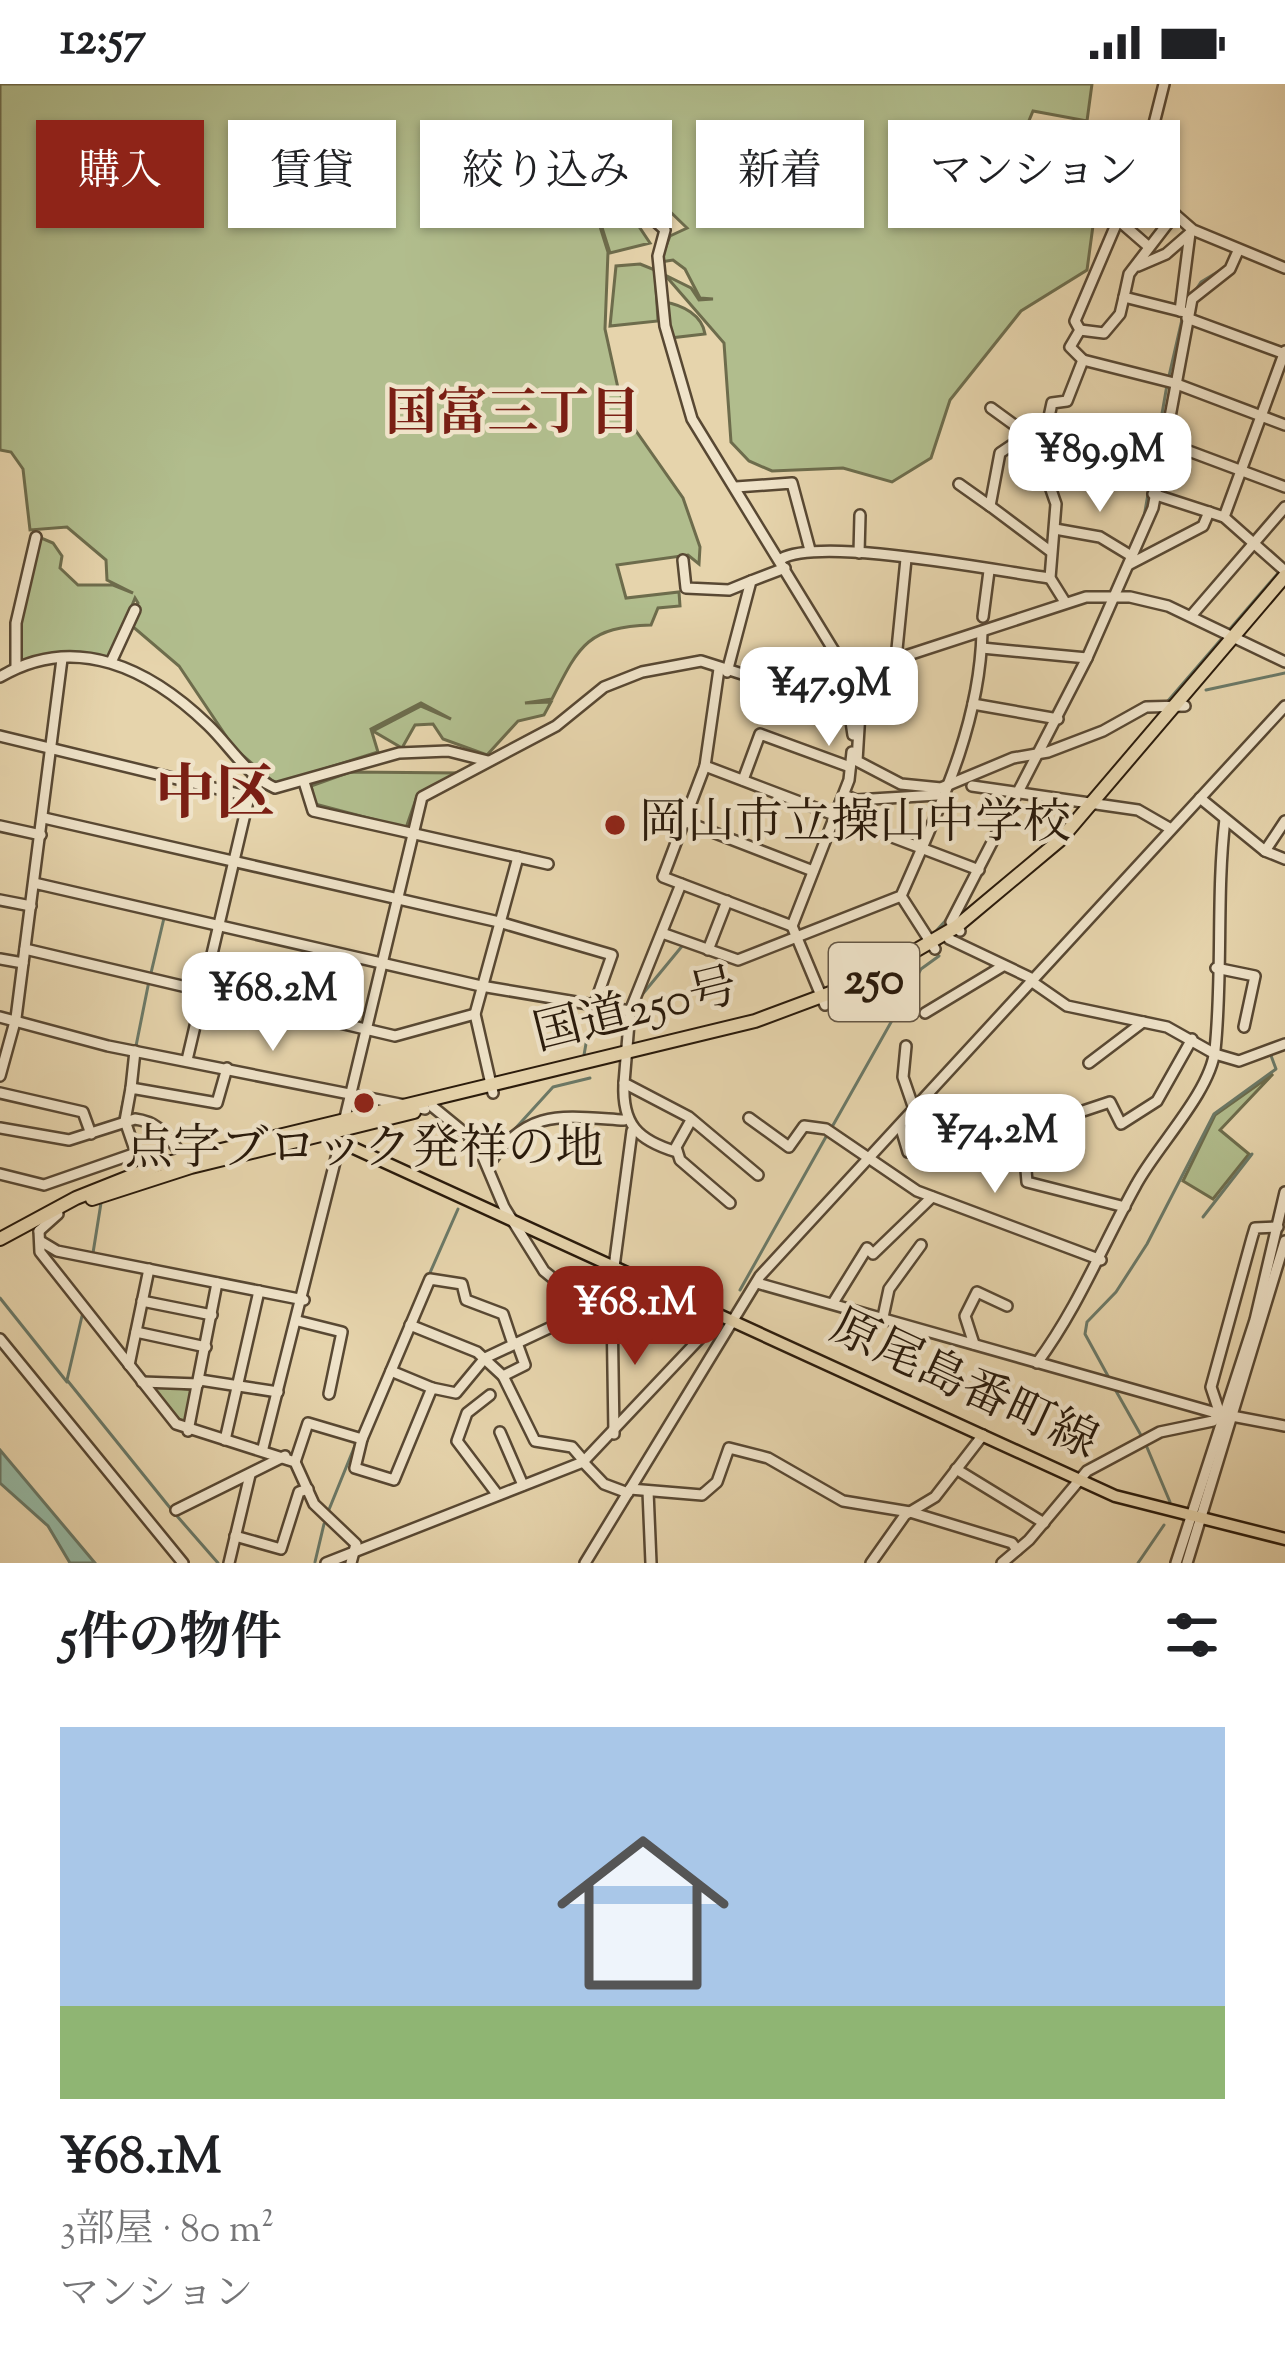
<!DOCTYPE html>
<html lang="ja">
<head>
<meta charset="utf-8">
<style>
  body { margin:0; font-family:"Sorts Mill Goudy","Noto Serif JP",serif; background:#f2f2f2; color:#202124; height:100vh; display:flex; flex-direction:column; font-size:45px; white-space:nowrap }
  * { box-sizing:border-box; margin:0 }
  p { font-size:39px; color:#757577 }
  .icon { flex:none; width:66px; height:66px; fill:none; stroke:currentColor; stroke-width:2; stroke-linecap:round; stroke-linejoin:round }
  .map { position:relative; height:1479px; overflow:hidden }
  .panel { display:flex; flex-direction:column; background:#fff; flex:1 }
  .panel>* { flex:none }
  .banner { position:absolute; left:36px; top:36px; width:1215px; height:108px; display:flex; gap:24px }
  .price { position:absolute; translate:-50% -102px; padding:0 27px; border-radius:24px; background:#fff; color:#222; font-size:39px; line-height:78px; filter:drop-shadow(0 3px 6px #0008) }
  .price::after { content:''; position:absolute; left:50%; top:72px; width:36px; height:27px; margin-left:-18px; background:inherit; clip-path:polygon(0 0,100% 0,50% 100%) }
  .price.on { background:#8f2418; color:#fff }
  ul { padding:0; list-style:none }
  li { display:grid; align-content:center; gap:24px; height:636px; padding:0 60px }
  li span { display:grid; place-items:center; height:372px; border-radius:0px; color:#555 }
  li>.icon { margin-inline-start:auto }
  span .icon { width:216px; height:216px; fill:#fffc; stroke-width:1 }
  li b { font-size:51px }
  h2 { display:flex; justify-content:space-between; align-items:center; height:144px; padding:0 60px; font-size:51px }
  .tag { padding:0 42px; border-radius:0px; background:#fff; box-shadow:0 3px 9px #0004; font-size:42px; line-height:108px }
  .tag.on { background:#8f2418; color:#fff }
  .status { display:flex; justify-content:space-between; align-items:center; height:84px; padding:0 60px; background:#fff; direction:ltr }
  .status svg { height:33px; fill:currentColor }
  .map>svg:first-child { display:block }
</style>
</head>
<body>
<div class="status"><b>12:57</b><svg viewBox="0 0 49 12"><path d="M0 12V9h3v3zM5 12V6h3v6zM10 12V3h3v9zM15 12V0h3v12zM26 1h20v11H26zM47 4h2v5h-2z"/></svg></div>
<div class="map">
<svg width="1285" height="1479" viewBox="0 0 1285 1479">
  <rect width="100%" height="100%" fill="#e6d4ac"/>
  <filter id="stains"><feTurbulence type="fractalNoise" baseFrequency=".00167" numOctaves="4"/><feColorMatrix values="0 0 0 0 .2 0 0 0 0 .09 0 0 0 0 .02 0 0 0 .5 -.17"/></filter>
  <radialGradient id="worn" r=".72"><stop offset=".6" stop-color="#630" stop-opacity="0"/><stop offset="1" stop-color="#630" stop-opacity=".3"/></radialGradient>
  <g fill="#b1bd8d" stroke="#6d6c4c" stroke-width="3">
    <path d="M 0,0 L 1092,0 L 1087,37 L 1033,27 L 1013,75 L 1039,102 L 1075,106 L 1095,127 L 1087,186 L 1021,227 L 950,316 L 931,374 L 892,398 L 843,384 L 772,387 L 749,377 L 731,358 L 724,259 L 665,191 L 691,204 L 699,216 L 713,215 L 700,214 L 685,185 L 673,176 L 660,178 L 670,152 L 687,144 L 656,114 L 644,114 L 644,132 L 636,138 L 650,159 L 610,169 L 593,115 L 606,110 L 636,137 L 606,107 L 591,114 L 608,168 L 605,245 L 618,304 L 634,344 L 683,414 L 700,463 L 699,480 L 688,471 L 617,481 L 626,514 L 679,508 L 680,522 L 658,524 L 651,541 C 587,543 579,562 552,615 L 525,619 L 551,618 L 544,631 L 518,637 L 487,671 L 443,655 L 433,640 L 415,641 L 402,664 L 373,647 L 421,622 L 451,635 L 421,619 L 371,645 L 378,668 L 276,700 L 234,664 L 179,582 L 132,542 L 138,519 L 135,514 L 111,573 L 85,570 L 22,579 L 18,574 L 17,541 L 39,453 L 53,459 L 62,472 L 60,484 L 78,501 L 113,501 L 133,509 L 107,496 L 106,476 L 67,443 L 30,446 L 23,385 L 11,368 L 0,366 Z"/>
    <path d="M 640,180 L 655,186 L 658,237 L 610,242 L 616,182 Z"/>
    <path d="M 664,218 C 683,221 702,231 705,250 L 670,254 Z"/>
    <path d="M 350,688 L 460,689 L 416,715 L 406,744 L 315,720 L 311,702 Z"/>
    <path d="M 1273,990 L 1220,1046 L 1249,1070 L 1213,1115 L 1183,1097 L 1215,1031 Z"/>
    <path d="M 153,1301 L 194,1306 L 186,1343 L 151,1304 Z"/>
  </g>
  <path fill="#97b9a4" stroke="#6b7967" stroke-width="3" d="M 0,1366 L 95,1479 L 70,1479 L 48,1442 L 0,1399 Z"/>
  <g fill="none" stroke-linecap="round" stroke-linejoin="round">
    <g stroke="#6b7967" stroke-width="3">
      <path d="M 1185,222 L 1201,198 L 1229,181"/>
      <path d="M 1169,292 L 1183,231"/>
      <path d="M 1144,433 L 1167,301"/>
      <path d="M 1229,546 L 1279,488"/>
      <path d="M 1206,606 L 1285,589"/>
      <path d="M 1167,618 L 1224,552"/>
      <path d="M 832,724 L 837,712"/>
      <path d="M 811,781 L 829,734"/>
      <path d="M 796,820 L 807,790"/>
      <path d="M 0,821 L 23,825"/>
      <path d="M 33,827 L 37,807 L 44,805"/>
      <path d="M 937,846 L 947,835"/>
      <path d="M 151,889 L 164,834"/>
      <path d="M 641,912 L 683,861"/>
      <path d="M 136,962 L 149,897"/>
      <path d="M 584,971 L 587,954 L 621,945 L 623,932"/>
      <path d="M 120,1032 L 126,1005"/>
      <path d="M 832,1043 L 921,885 L 939,872"/>
      <path d="M 513,1047 L 553,1003 L 590,994"/>
      <path d="M 1203,1133 L 1252,1070"/>
      <path d="M 93,1169 L 101,1119"/>
      <path d="M 740,1206 L 827,1051"/>
      <path d="M 0,1214 L 67,1298"/>
      <path d="M 82,1232 L 67,1296 L 171,1425"/>
      <path d="M 1108,1292 L 1085,1250 L 1087,1238 L 1116,1208 L 1147,1160 L 1214,1030 L 1276,985 L 1270,969"/>
      <path d="M 1116,1307 L 1142,1353"/>
      <path d="M 360,1348 L 458,1125"/>
      <path d="M 1146,1361 L 1170,1418"/>
      <path d="M 328,1428 L 356,1359"/>
      <path d="M 177,1432 L 218,1479"/>
      <path d="M 315,1478 L 324,1440"/>
      <path d="M 1138,1479 L 1164,1441"/>
    </g>
    <g stroke="#584833" stroke-width="14">
      <g id="minor">
        <path d="M 1164,0 L 1139,99 L 1193,146 L 1285,184"/>
        <path d="M 634,118 L 665,146 L 658,172 L 665,242 L 692,335 L 861,611 L 857,677 L 901,700 L 941,704 L 1013,674 L 1048,668 L 1103,647 L 1146,623 L 1185,622"/>
        <path d="M 1175,130 L 1129,190 L 1124,213 L 1188,229"/>
        <path d="M 1118,136 L 1149,163"/>
        <path d="M 1138,182 L 1166,170 L 1189,150"/>
        <path d="M 1180,227 L 1190,149"/>
        <path d="M 1187,234 L 1285,270"/>
        <path d="M 1080,246 L 1104,249 L 1120,230 L 1124,213"/>
        <path d="M 1083,276 L 1070,263 L 1080,246 L 1075,237 L 1118,136 L 1146,104"/>
        <path d="M 991,324 L 1031,353"/>
        <path d="M 1027,351 L 1000,369 L 990,422 L 1050,467"/>
        <path d="M 1162,357 L 1285,403"/>
        <path d="M 959,400 L 990,422"/>
        <path d="M 736,403 L 792,399 L 810,466"/>
        <path d="M 1153,410 L 1224,433 L 1285,487"/>
        <path d="M 1224,433 L 1285,267"/>
        <path d="M 1055,445 L 1100,453 L 1133,473"/>
        <path d="M 859,469 L 860,431"/>
        <path d="M 781,475 C 820,452 997,487 1050,494"/>
        <path d="M 683,476 L 686,504 L 729,506 L 751,497"/>
        <path d="M 1130,480 L 1203,442 L 1209,428"/>
        <path d="M 1065,518 L 1050,494 L 1056,420 L 1040,374 L 1052,319 L 1067,317 L 1083,276 L 1174,299 L 1285,341"/>
        <path d="M 1191,532 L 1285,423"/>
        <path d="M 983,533 L 989,487"/>
        <path d="M 982,564 L 1087,574"/>
        <path d="M 896,575 L 906,475"/>
        <path d="M 112,576 L 135,526"/>
        <path d="M 16,584 L 16,539 L 36,453"/>
        <path d="M 719,585 L 705,682 L 663,793 L 792,842"/>
        <path d="M 727,588 L 751,497 L 785,484"/>
        <path d="M 0,593 C 76,548 150,585 208,641 C 230,662 246,691 275,704 L 399,669 L 448,667 L 488,677"/>
        <path d="M 845,597 L 853,651"/>
        <path d="M 973,620 L 1058,635"/>
        <path d="M 0,652 L 247,712"/>
        <path d="M 705,682 L 979,786"/>
        <path d="M 743,696 L 760,650 L 850,683"/>
        <path d="M 304,698 L 313,727 L 548,780"/>
        <path d="M 972,702 L 1138,726 L 1171,745"/>
        <path d="M 844,711 L 856,716 L 937,711"/>
        <path d="M 1200,714 L 1265,767 L 1285,775"/>
        <path d="M 44,734 L 499,838 L 612,871 L 595,919"/>
        <path d="M 684,737 L 813,787"/>
        <path d="M 0,742 L 41,751"/>
        <path d="M 1265,767 L 1285,737"/>
        <path d="M 34,799 L 481,902 L 630,927"/>
        <path d="M 681,800 L 630,927 L 624,999 L 689,1033 L 758,1091"/>
        <path d="M 901,812 L 935,865"/>
        <path d="M 0,816 L 31,822"/>
        <path d="M 960,847 L 951,838 L 1087,574 L 1153,424 L 1192,215 L 1230,185 L 1238,167"/>
        <path d="M 662,849 L 738,876 L 901,812 C 938,727 980,642 982,548"/>
        <path d="M 949,855 L 1033,895"/>
        <path d="M 25,865 L 395,952 L 475,930"/>
        <path d="M 708,866 L 727,817"/>
        <path d="M 0,875 L 23,879"/>
        <path d="M 1216,884 L 1255,892 L 1244,943"/>
        <path d="M 1031,897 L 1067,922 L 1167,943 L 1215,970 L 1239,977 L 1285,960"/>
        <path d="M 825,921 L 792,842 L 849,696 L 852,668"/>
        <path d="M 925,929 L 1003,882"/>
        <path d="M 0,933 L 108,962 L 425,1025"/>
        <path d="M 906,962 L 903,993 L 914,1025"/>
        <path d="M 187,976 L 254,692"/>
        <path d="M 1089,979 L 1143,938"/>
        <path d="M 0,992 L 16,934 L 62,575"/>
        <path d="M 624,999 C 622,1040 637,1056 677,1068"/>
        <path d="M 131,1004 L 135,967"/>
        <path d="M 0,1009 L 83,1028 L 91,1050"/>
        <path d="M 493,1009 L 475,930 L 518,773"/>
        <path d="M 433,1023 L 477,1059 L 504,1123 L 544,1187 L 565,1204 L 604,1218"/>
        <path d="M 1080,1028 L 1110,1018 L 1121,1040 L 1157,1017 L 1192,955"/>
        <path d="M 749,1034 L 789,1063 L 804,1042 L 826,1045 L 917,1107 L 1101,1176"/>
        <path d="M 344,1038 L 422,713 L 556,642 L 604,603 L 642,588 L 701,577 L 761,596 L 845,597 L 896,575 L 1086,513 L 1130,513 L 1168,522 L 1285,578"/>
        <path d="M 690,1038 L 676,1063 L 680,1076 L 730,1119"/>
        <path d="M 900,1041 L 908,1068 L 988,1070 L 1024,1062"/>
        <path d="M 0,1044 L 69,1056 L 135,1035 C 164,1039 167,1056 186,1074"/>
        <path d="M 1043,1058 L 1024,1062 L 1027,1098 L 1125,1123"/>
        <path d="M 488,1081 C 528,1024 561,1032 624,1036"/>
        <path d="M 0,1090 L 44,1101 L 136,1069 L 125,1037 L 131,1004 L 217,1019 L 227,984"/>
        <path d="M 39,1147 L 40,1168 L 176,1340 L 295,1378 L 314,1420 L 356,1460 L 351,1479"/>
        <path d="M 39,1147 L 58,1130"/>
        <path d="M 42,1158 L 57,1167 L 304,1216"/>
        <path d="M 614,1183 L 632,1047"/>
        <path d="M 757,1199 L 1216,1329 L 1285,1342"/>
        <path d="M 142,1217 L 212,1231"/>
        <path d="M 833,1219 L 867,1164 L 873,1170 L 932,1113"/>
        <path d="M 883,1233 L 889,1205 L 921,1161"/>
        <path d="M 298,1237 L 342,1248 L 329,1310"/>
        <path d="M 410,1241 L 477,1268 L 503,1292 L 525,1281 L 517,1259"/>
        <path d="M 136,1248 L 206,1263"/>
        <path d="M 0,1255 L 183,1479"/>
        <path d="M 513,1260 L 503,1230 L 466,1216 L 462,1200 L 430,1195 L 362,1355 L 355,1384 L 394,1396 L 432,1304 L 456,1309 L 485,1274 L 609,1216 L 614,1212"/>
        <path d="M 974,1260 L 965,1232 L 977,1208 L 1007,1222"/>
        <path d="M 1037,1279 C 1079,1222 1102,1162 1136,1101 C 1156,1063 1210,1009 1215,966 C 1223,890 1216,811 1225,735"/>
        <path d="M 129,1281 L 149,1185"/>
        <path d="M 391,1287 L 432,1304"/>
        <path d="M 503,1292 L 535,1357 L 572,1363 L 584,1377"/>
        <path d="M 200,1296 L 278,1308"/>
        <path d="M 142,1298 L 198,1300"/>
        <path d="M 490,1311 L 467,1329 L 457,1357 L 497,1410"/>
        <path d="M 188,1347 L 217,1199"/>
        <path d="M 500,1348 L 523,1401"/>
        <path d="M 614,1350 L 612,1223 L 622,1187"/>
        <path d="M 225,1356 L 259,1207"/>
        <path d="M 263,1364 L 340,1058"/>
        <path d="M 295,1378 L 308,1339 L 362,1355"/>
        <path d="M 583,1378 L 604,1400 L 628,1409"/>
        <path d="M 956,1385 L 1044,1439"/>
        <path d="M 630,1405 L 702,1411 L 717,1398 L 729,1364 L 768,1374 L 843,1417 L 910,1428 L 1012,1459 L 1017,1466"/>
        <path d="M 648,1407 L 651,1479"/>
        <path d="M 176,1426 L 285,1372"/>
        <path d="M 235,1452 L 281,1465 L 299,1408 L 308,1405"/>
        <path d="M 229,1479 L 250,1391"/>
        <path d="M 326,1479 L 583,1378 L 721,1232"/>
        <path d="M 585,1479 L 760,1192 L 1285,622"/>
        <path d="M 871,1479 L 905,1431 L 935,1413 L 983,1351"/>
        <path d="M 1002,1479 L 1029,1456 L 1087,1387 L 1160,1348 L 1213,1337 L 1220,1330 L 1211,1303 L 1252,1154 L 1255,1144 L 1278,1143"/>
        <path d="M 1176,1479 L 1255,1236 L 1285,1108"/>
        <path d="M 1187,1479 L 1285,1157"/>
      </g>
    </g>
    <g stroke="#291a0b" stroke-width="15">
      <path id="major" d="M 323,1050 L 1115,1412 L 1285,1455"/>
    </g>
    <g stroke="#291a0b" stroke-width="16">
      <g id="highway">
        <path d="M 92,1115 L 191,1083 L 414,1028"/>
        <path d="M 0,1155 L 76,1114 L 159,1081 L 755,937 L 865,896 L 956,843 L 1060,756 L 1285,492"/>
      </g>
    </g>
    <use href="#minor" stroke="#efe3c9" stroke-width="9"/>
    <use href="#major" stroke="#e6d4ac" stroke-width="10"/>
    <use href="#highway" stroke="#e6d4ac" stroke-width="12"/>
  </g>
  <g fill="#8f2418" stroke="#efe3c9" stroke-width="4.5">
    <circle cx="615" cy="741" r="12"/>
    <circle cx="364" cy="1019" r="12"/>
  </g>
  <g text-anchor="middle" dominant-baseline="central" stroke-width="9" stroke-linejoin="round" paint-order="stroke">
    <rect fill="#efe3c9" stroke="#645644" stroke-width="3" x="829" y="859" width="90" height="78" rx="9"/>
    <g font-size="45" font-weight="bold" fill="#291a0b">
      <text x="874" y="898">250</text>
    </g>
    <g font-size="48" fill="#291a0b" stroke="#efe3c9" text-anchor="start">
      <text x="639" y="741">岡山市立操山中学校</text>
      <text x="364" y="1067" text-anchor="middle">点字ブロック発祥の地</text>
    </g>
    <g font-size="48" fill="#291a0b" stroke="#efe3c9">
      <text transform="translate(636 929) rotate(-14)">国道250号</text>
      <text transform="translate(963 1303) rotate(25)">原尾島番町線</text>
    </g>
    <g font-size="51" font-weight="bold" fill="#7a1f14" stroke="#efe3c9">
      <text x="513" y="332">国富三丁目</text>
    </g>
    <g font-size="60" font-weight="bold" fill="#7a1f14" stroke="#efe3c9">
      <text x="215" y="714">中区</text>
    </g>
  </g>
  <rect width="100%" height="100%" filter="url(#stains)"/>
  <rect width="100%" height="100%" fill="url(#worn)"/>
</svg>
<b class="price" style="left:1100px;top:431px">¥89.9M</b>
<b class="price" style="left:829px;top:665px">¥47.9M</b>
<b class="price" style="left:273px;top:970px">¥68.2M</b>
<b class="price" style="left:995px;top:1112px">¥74.2M</b>
<b class="price on" style="left:635px;top:1284px">¥68.1M</b>
<div class="banner">
<a class="tag on">購入</a>
<a class="tag">賃貸</a>
<a class="tag">絞り込み</a>
<a class="tag">新着</a>
<a class="tag">マンション</a>
</div>
</div>
<section class="panel">
<h2>5件の物件<svg class="icon" aria-label="filters" viewBox="0 0 24 24"><path d="M4 7h16M4 17h16"/><circle cx="9" cy="7" r="2"/><circle cx="15" cy="17" r="2"/></svg></h2>
<ul>
<li><span style="background:linear-gradient(#a9c7e8 75%,#8fb573 0)"><svg class="icon" aria-label="home" viewBox="0 0 24 24"><path d="M3 11l9-7 9 7M6 9v11h12V9"/></svg></span><div><b>¥68.1M</b><p>3部屋 · 80 m²</p><p>マンション</p></div></li>
</ul>
</section>
</body>
</html>
